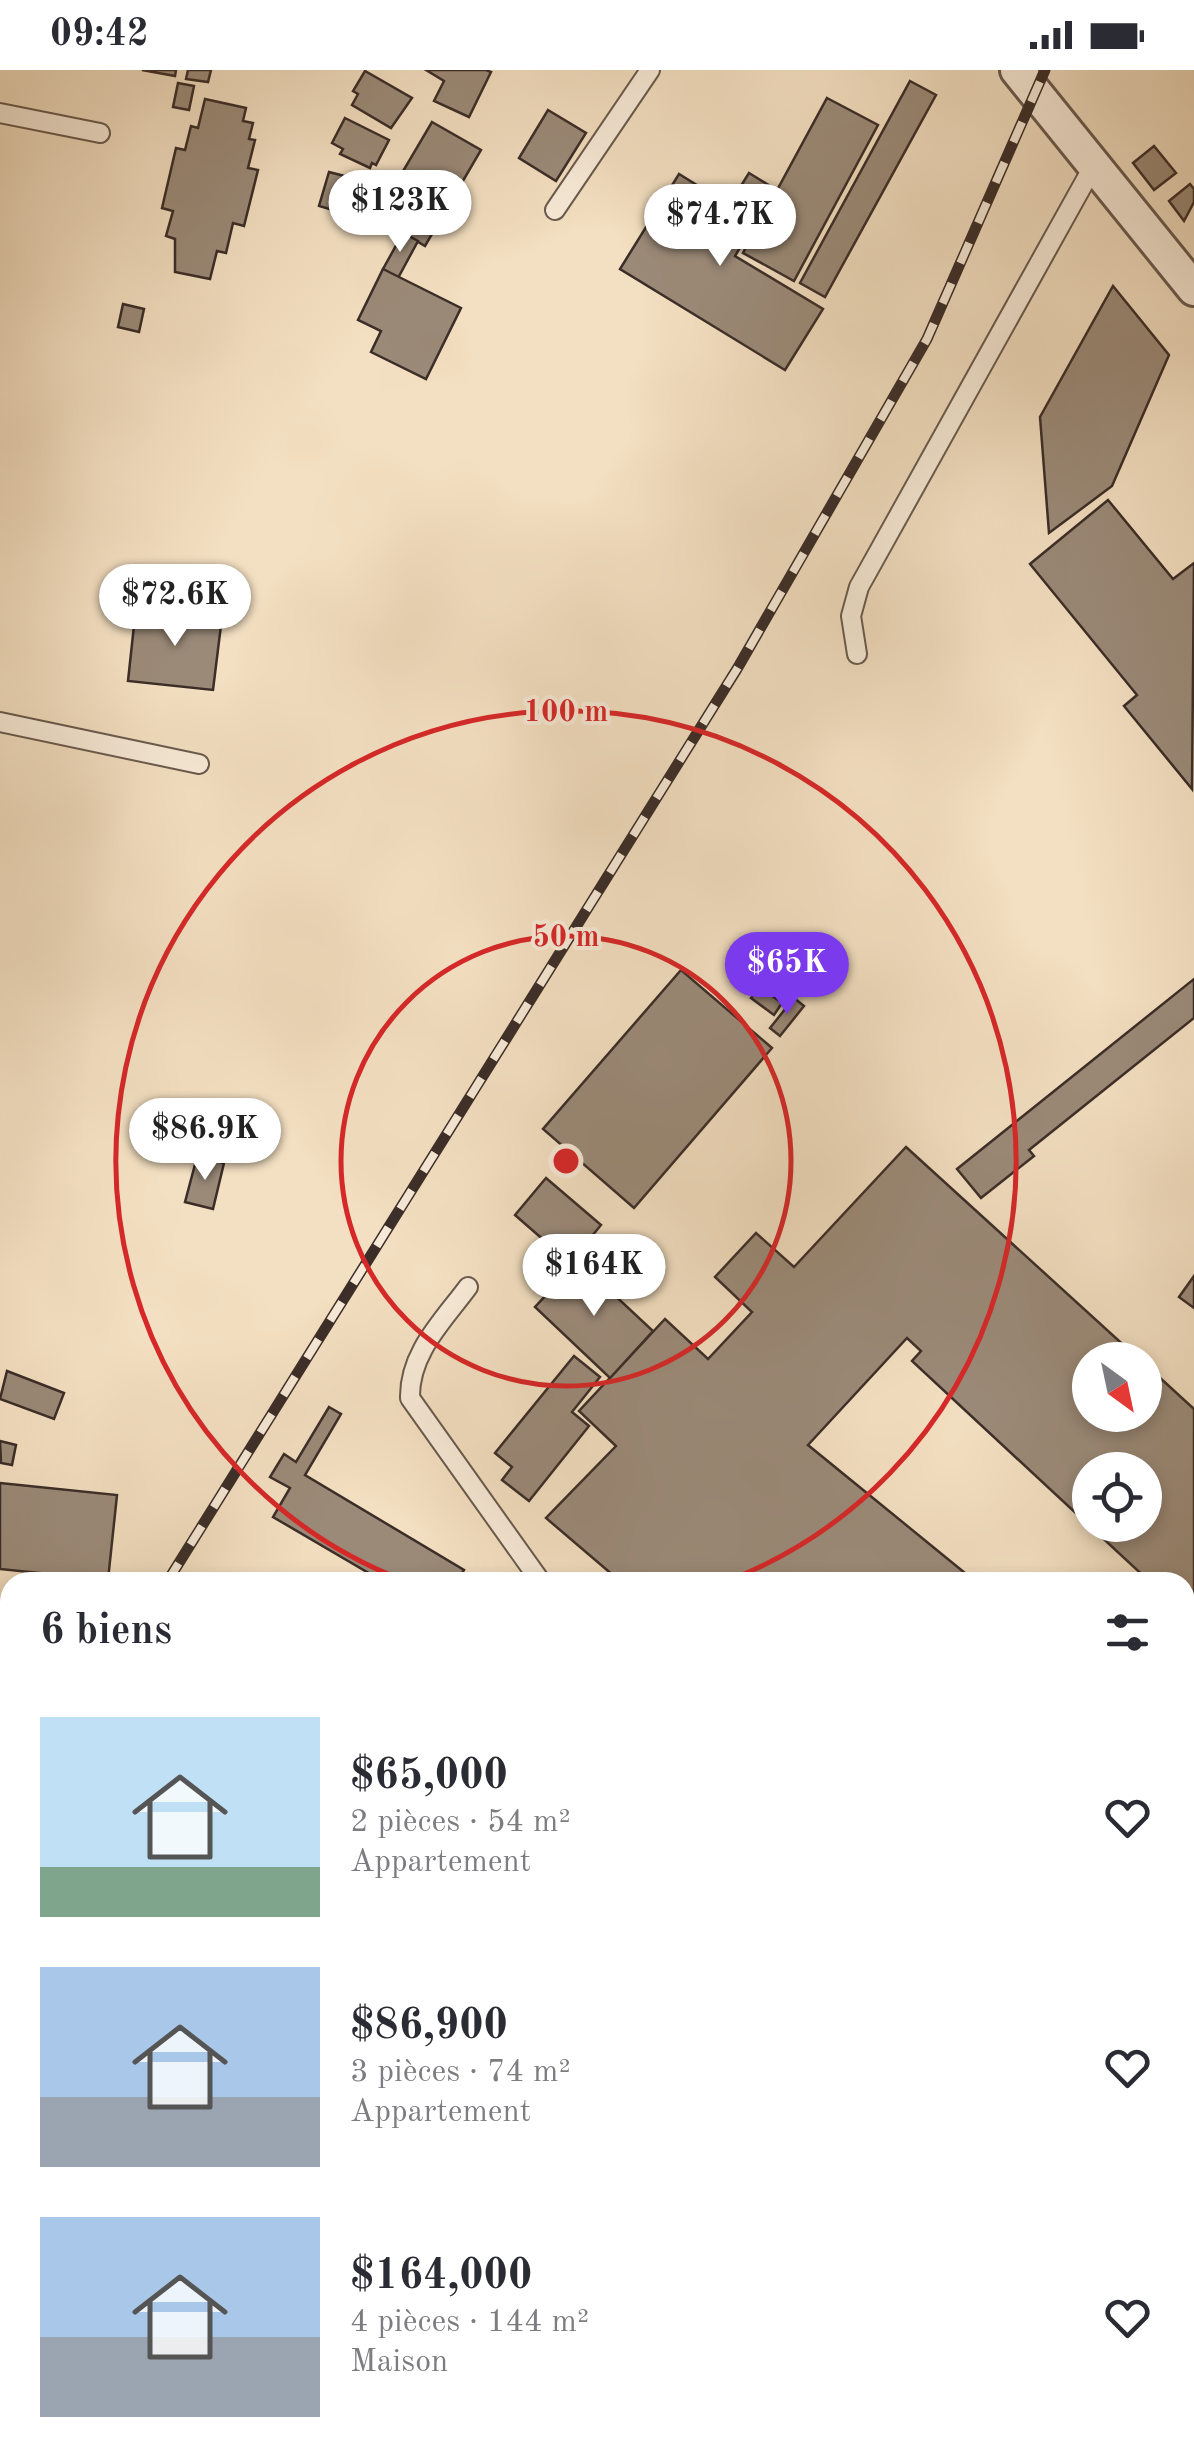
<!DOCTYPE html>
<html lang="fr">
<head>
<meta charset="utf-8">
<style>
  body { margin:0; font-family:"Old Standard TT",serif; background:#f7f7f7; color:#2b2b33; height:100vh; display:flex; flex-direction:column; font-size:38px; white-space:nowrap }
  * { box-sizing:border-box; margin:0 }
  p { font-size:32px; color:#7c7c81 }
  .icon { flex:none; width:55px; height:55px; fill:none; stroke:currentColor; stroke-width:2; stroke-linecap:round; stroke-linejoin:round }
  .map { position:relative; flex:1; overflow:hidden }
  .panel { position:absolute; left:0px; top:1502px; width:1195px; height:892px; display:flex; flex-direction:column; background:#fff; border-radius:30px 30px 0 0; box-shadow:0 5px 15px #0003 }
  .panel>* { flex:none }
  .needle { width:65px; rotate:147deg }
  .fabs { position:absolute; left:1072px; top:1272px; display:grid; gap:20px }
  .fabs a { display:grid; place-items:center; width:90px; height:90px; border-radius:50%; background:#fff; box-shadow:0 5px 15px #0003; font-size:50px }
  .price { position:absolute; translate:-50% -85px; padding:0 22px; border-radius:35px; background:#fff; color:#222; font-size:32px; line-height:65px; filter:drop-shadow(0 2px 5px #0008) }
  .price::after { content:''; position:absolute; left:50%; top:60px; width:30px; height:22px; margin-left:-15px; background:inherit; clip-path:polygon(0 0,100% 0,50% 100%) }
  .price.active { background:#7c3aed; color:#fff }
  ul { padding:0; list-style:none }
  li { display:flex; align-items:center; gap:30px; height:250px; padding:0 40px }
  li span { display:grid; place-items:center; flex:none; width:280px; height:200px; border-radius:0px; color:#555 }
  li>.icon { margin-inline-start:auto }
  span .icon { width:120px; height:120px; fill:#fffc; stroke-width:1 }
  li b { font-size:42px }
  h2 { display:flex; justify-content:space-between; align-items:center; height:120px; padding:0 40px; font-size:42px }
  .status { display:flex; justify-content:space-between; align-items:center; height:70px; padding:0 50px; background:#fff; direction:ltr }
  .status svg { height:28px; fill:currentColor }
  .map>svg:first-child { display:block }
</style>
</head>
<body>
<div class="status"><b>09:42</b><svg viewBox="0 0 49 12"><path d="M0 12V9h3v3zM5 12V6h3v6zM10 12V3h3v9zM15 12V0h3v12zM26 1h20v11H26zM47 4h2v5h-2z"/></svg></div>
<div class="map">
<svg width="1194" height="2393" viewBox="0 0 1194 2393">
  <rect width="100%" height="100%" fill="#f3dfc1"/>
  <filter id="stains"><feTurbulence type="fractalNoise" baseFrequency=".002" numOctaves="4"/><feColorMatrix values="0 0 0 0 .2 0 0 0 0 .09 0 0 0 0 .02 0 0 0 .5 -.17"/></filter>
  <radialGradient id="worn" r=".72"><stop offset=".6" stop-color="#630" stop-opacity="0"/><stop offset="1" stop-color="#630" stop-opacity=".3"/></radialGradient>
  <g fill="#9b8a78" stroke="#3b2d28" stroke-width="2.5" fill-rule="evenodd">
    <path d="M 142,0 L 176,0 L 175,6 Z"/>
    <path d="M 188,0 L 211,0 L 208,12 L 186,9 Z"/>
    <path d="M 426,0 L 486,0 L 491,2 L 469,47 L 434,31 L 444,11 Z"/>
    <path d="M 365,1 L 412,28 L 391,58 L 352,35 L 358,24 L 353,21 Z"/>
    <path d="M 910,11 L 936,25 L 825,227 L 800,213 Z"/>
    <path d="M 178,13 L 194,16 L 189,40 L 173,37 Z"/>
    <path d="M 827,28 L 878,55 L 794,211 L 743,183 Z"/>
    <path d="M 205,29 L 246,38 L 243,51 L 253,53 L 249,69 L 255,70 L 248,98 L 258,100 L 244,156 L 233,153 L 226,183 L 217,181 L 210,209 L 175,202 L 175,169 L 166,166 L 173,141 L 162,138 L 176,78 L 185,80 L 191,56 L 198,58 Z"/>
    <path d="M 548,40 L 586,63 L 556,111 L 519,88 Z"/>
    <path d="M 345,48 L 389,70 L 376,95 L 372,93 L 370,98 L 340,84 L 343,79 L 332,73 Z"/>
    <path d="M 432,52 L 481,80 L 425,176 L 376,147 Z"/>
    <path d="M 1154,76 L 1176,103 L 1154,120 L 1133,93 Z"/>
    <path d="M 329,102 L 356,109 L 346,144 L 319,136 Z"/>
    <path d="M 749,103 L 775,119 L 735,186 L 823,239 L 785,300 L 620,199 L 679,104 L 729,135 Z"/>
    <path d="M 1190,114 L 1194,119 L 1194,132 L 1184,151 L 1169,131 Z"/>
    <path d="M 403,163 L 418,171 L 398,208 L 383,199 Z"/>
    <path d="M 383,199 L 461,238 L 426,309 L 371,282 L 381,261 L 358,250 Z"/>
    <path d="M 1113,216 L 1169,285 L 1112,416 L 1049,463 L 1040,347 Z"/>
    <path d="M 123,234 L 144,239 L 139,262 L 118,257 Z"/>
    <path d="M 1108,430 L 1173,509 L 1194,493 L 1192,719 L 1124,636 L 1137,625 L 1030,494 Z"/>
    <path d="M 136,537 L 222,547 L 213,620 L 128,611 Z"/>
    <path d="M 681,900 L 772,978 L 634,1138 L 543,1059 Z"/>
    <path d="M 1194,909 L 1194,948 L 1029,1080 L 1034,1086 L 981,1128 L 957,1099 Z"/>
    <path d="M 760,917 L 782,933 L 774,945 L 751,928 Z"/>
    <path d="M 794,928 L 804,936 L 780,966 L 770,958 Z"/>
    <path d="M 906,1077 L 1140,1290 L 1090,1290 L 1090,1345 L 1145,1345 L 1145,1294 L 1194,1339 L 1194,1554 L 1185,1545 L 1185,1512 L 1150,1512 L 912,1291 L 921,1281 L 907,1268 L 808,1375 L 976,1512 L 621,1512 L 546,1448 L 616,1376 L 579,1341 L 665,1249 L 708,1289 L 752,1242 L 715,1207 L 756,1163 L 794,1197 ZM 1090,1400 L 1145,1400 L 1145,1455 L 1090,1455 Z"/>
    <path d="M 197,1087 L 224,1093 L 213,1139 L 185,1132 Z"/>
    <path d="M 546,1108 L 601,1155 L 570,1193 L 515,1145 Z"/>
    <path d="M 578,1191 L 653,1261 L 610,1308 L 535,1237 Z"/>
    <path d="M 1194,1206 L 1194,1238 L 1179,1227 Z"/>
    <path d="M 574,1286 L 600,1307 L 572,1342 L 589,1356 L 529,1431 L 502,1410 L 512,1397 L 495,1383 Z"/>
    <path d="M 7,1301 L 64,1323 L 54,1349 L 0,1329 Z"/>
    <path d="M 329,1337 L 341,1344 L 305,1405 L 464,1500 L 457,1512 L 384,1512 L 273,1447 L 290,1418 L 270,1407 L 284,1384 L 296,1392 Z"/>
    <path d="M 0,1371 L 16,1375 L 12,1395 L 1,1393 Z"/>
    <path d="M 0,1413 L 117,1425 L 108,1510 L 0,1499 Z"/>
    <path d="M 1194,2115 L 1194,2172 L 1185,2173 L 1185,2116 Z"/>
    <path d="M 0,2272 L 10,2278 L 10,2311 L 0,2328 Z"/>
    <path d="M 297,2385 L 350,2385 L 299,2393 Z"/>
    <path d="M 1073,2385 L 1120,2385 L 1116,2393 L 1069,2393 Z"/>
  </g>
  <g fill="none" stroke-linecap="round" stroke-linejoin="round">
    <g stroke="#695a4e" stroke-width="22">
      <g id="service">
        <path d="M 0,43 L 100,63"/>
        <path d="M 555,140 L 650,0"/>
        <path d="M 857,584 L 851,546 L 859,517 L 1094,95"/>
        <path d="M 0,652 L 199,694"/>
        <path d="M 468,1217 C 443,1251 409,1283 410,1328 L 541,1512"/>
        <path d="M 0,1933 L 10,1915"/>
        <path d="M 0,1978 L 10,1991"/>
      </g>
    </g>
    <g stroke="#695a4e" stroke-width="38">
      <g id="minor">
        <path d="M 1017,0 L 1194,219"/>
        <path d="M 1185,2288 L 1194,2295"/>
        <path d="M 637,2393 L 642,2385"/>
        <path d="M 1049,2393 L 1054,2385"/>
      </g>
    </g>
    <g stroke="#695a4e" stroke-width="45">
      <g id="tertiary">
        <path d="M 0,1560 L 10,1562"/>
        <path d="M 1185,1693 L 1194,1694"/>
        <path d="M 145,2393 L 150,2385"/>
      </g>
    </g>
    <use href="#service" stroke="#f7ead7" stroke-width="18"/>
    <use href="#minor" stroke="#f7ead7" stroke-width="32"/>
    <use href="#tertiary" stroke="#f7ead7" stroke-width="40"/>
    <g stroke="#3b2d28" stroke-width="11">
      <g id="rail">
        <path d="M 167,1512 L 737,599 L 927,269 L 1045,0"/>
        <path d="M 0,1775 L 10,1760"/>
      </g>
    </g>
    <use href="#rail" stroke="#f7ead7" stroke-width="8" stroke-dasharray="22" stroke-linecap="butt"/>
  </g>
  <g fill="none" stroke="#d62828" stroke-width="5">
    <circle cx="566" cy="1091" r="225"/>
    <path d="M405 1511A450 450 0 1 1 727 1511"/>
  </g>
  <circle cx="566" cy="1091" r="15" fill="#d62828" stroke="#f7ead7" stroke-width="5"/>
  <g font-size="30" text-anchor="middle" font-weight="bold" fill="#d62828" stroke="#f7ead7" stroke-width="8" stroke-linejoin="round" paint-order="stroke">
    <text x="566" y="651">100 m</text>
    <text x="566" y="876">50 m</text>
  </g>
  <rect width="100%" height="100%" filter="url(#stains)"/>
  <rect width="100%" height="100%" fill="url(#worn)"/>
</svg>
<div class="fabs">
<a><svg class="needle" viewBox="-14 -14 28 28"><path d="M0-13l5 13h-10z" fill="#e53935"/><path d="M0 13l5-13h-10z" fill="#7c7c81"/></svg></a>
<a><svg class="icon" aria-label="locate" viewBox="0 0 24 24"><circle cx="12" cy="12" r="6"/><path d="M12 2v4M12 18v4M2 12h4M18 12h4"/></svg></a>
</div>
<b class="price" style="left:400px;top:185px">$123K</b>
<b class="price" style="left:720px;top:199px">$74.7K</b>
<b class="price" style="left:175px;top:579px">$72.6K</b>
<b class="price active" style="left:787px;top:947px">$65K</b>
<b class="price" style="left:205px;top:1113px">$86.9K</b>
<b class="price" style="left:594px;top:1249px">$164K</b>
<section class="panel">
<h2>6 biens<svg class="icon" aria-label="filters" viewBox="0 0 24 24"><path d="M4 7h16M4 17h16"/><circle cx="9" cy="7" r="2"/><circle cx="15" cy="17" r="2"/></svg></h2>
<ul>
<li><span style="background:linear-gradient(#bfe0f5 75%,#7fa58c 0)"><svg class="icon" aria-label="home" viewBox="0 0 24 24"><path d="M3 11l9-7 9 7M6 9v11h12V9"/></svg></span><div><b>$65,000</b><p>2 pièces · 54 m²</p><p>Appartement</p></div><svg class="icon" aria-label="heart" viewBox="0 0 24 24"><path d="M12 20l-8-8c-3-5 5-10 8-4 3-6 11-1 8 4z"/></svg></li>
<li><span style="background:linear-gradient(#a9c7e8 65%,#9aa5b1 0)"><svg class="icon" aria-label="home" viewBox="0 0 24 24"><path d="M3 11l9-7 9 7M6 9v11h12V9"/></svg></span><div><b>$86,900</b><p>3 pièces · 74 m²</p><p>Appartement</p></div><svg class="icon" aria-label="heart" viewBox="0 0 24 24"><path d="M12 20l-8-8c-3-5 5-10 8-4 3-6 11-1 8 4z"/></svg></li>
<li><span style="background:linear-gradient(#a9c7e8 60%,#9aa5b1 0)"><svg class="icon" aria-label="home" viewBox="0 0 24 24"><path d="M3 11l9-7 9 7M6 9v11h12V9"/></svg></span><div><b>$164,000</b><p>4 pièces · 144 m²</p><p>Maison</p></div><svg class="icon" aria-label="heart" viewBox="0 0 24 24"><path d="M12 20l-8-8c-3-5 5-10 8-4 3-6 11-1 8 4z"/></svg></li>
</ul>
</section>
</div>
</body>
</html>
